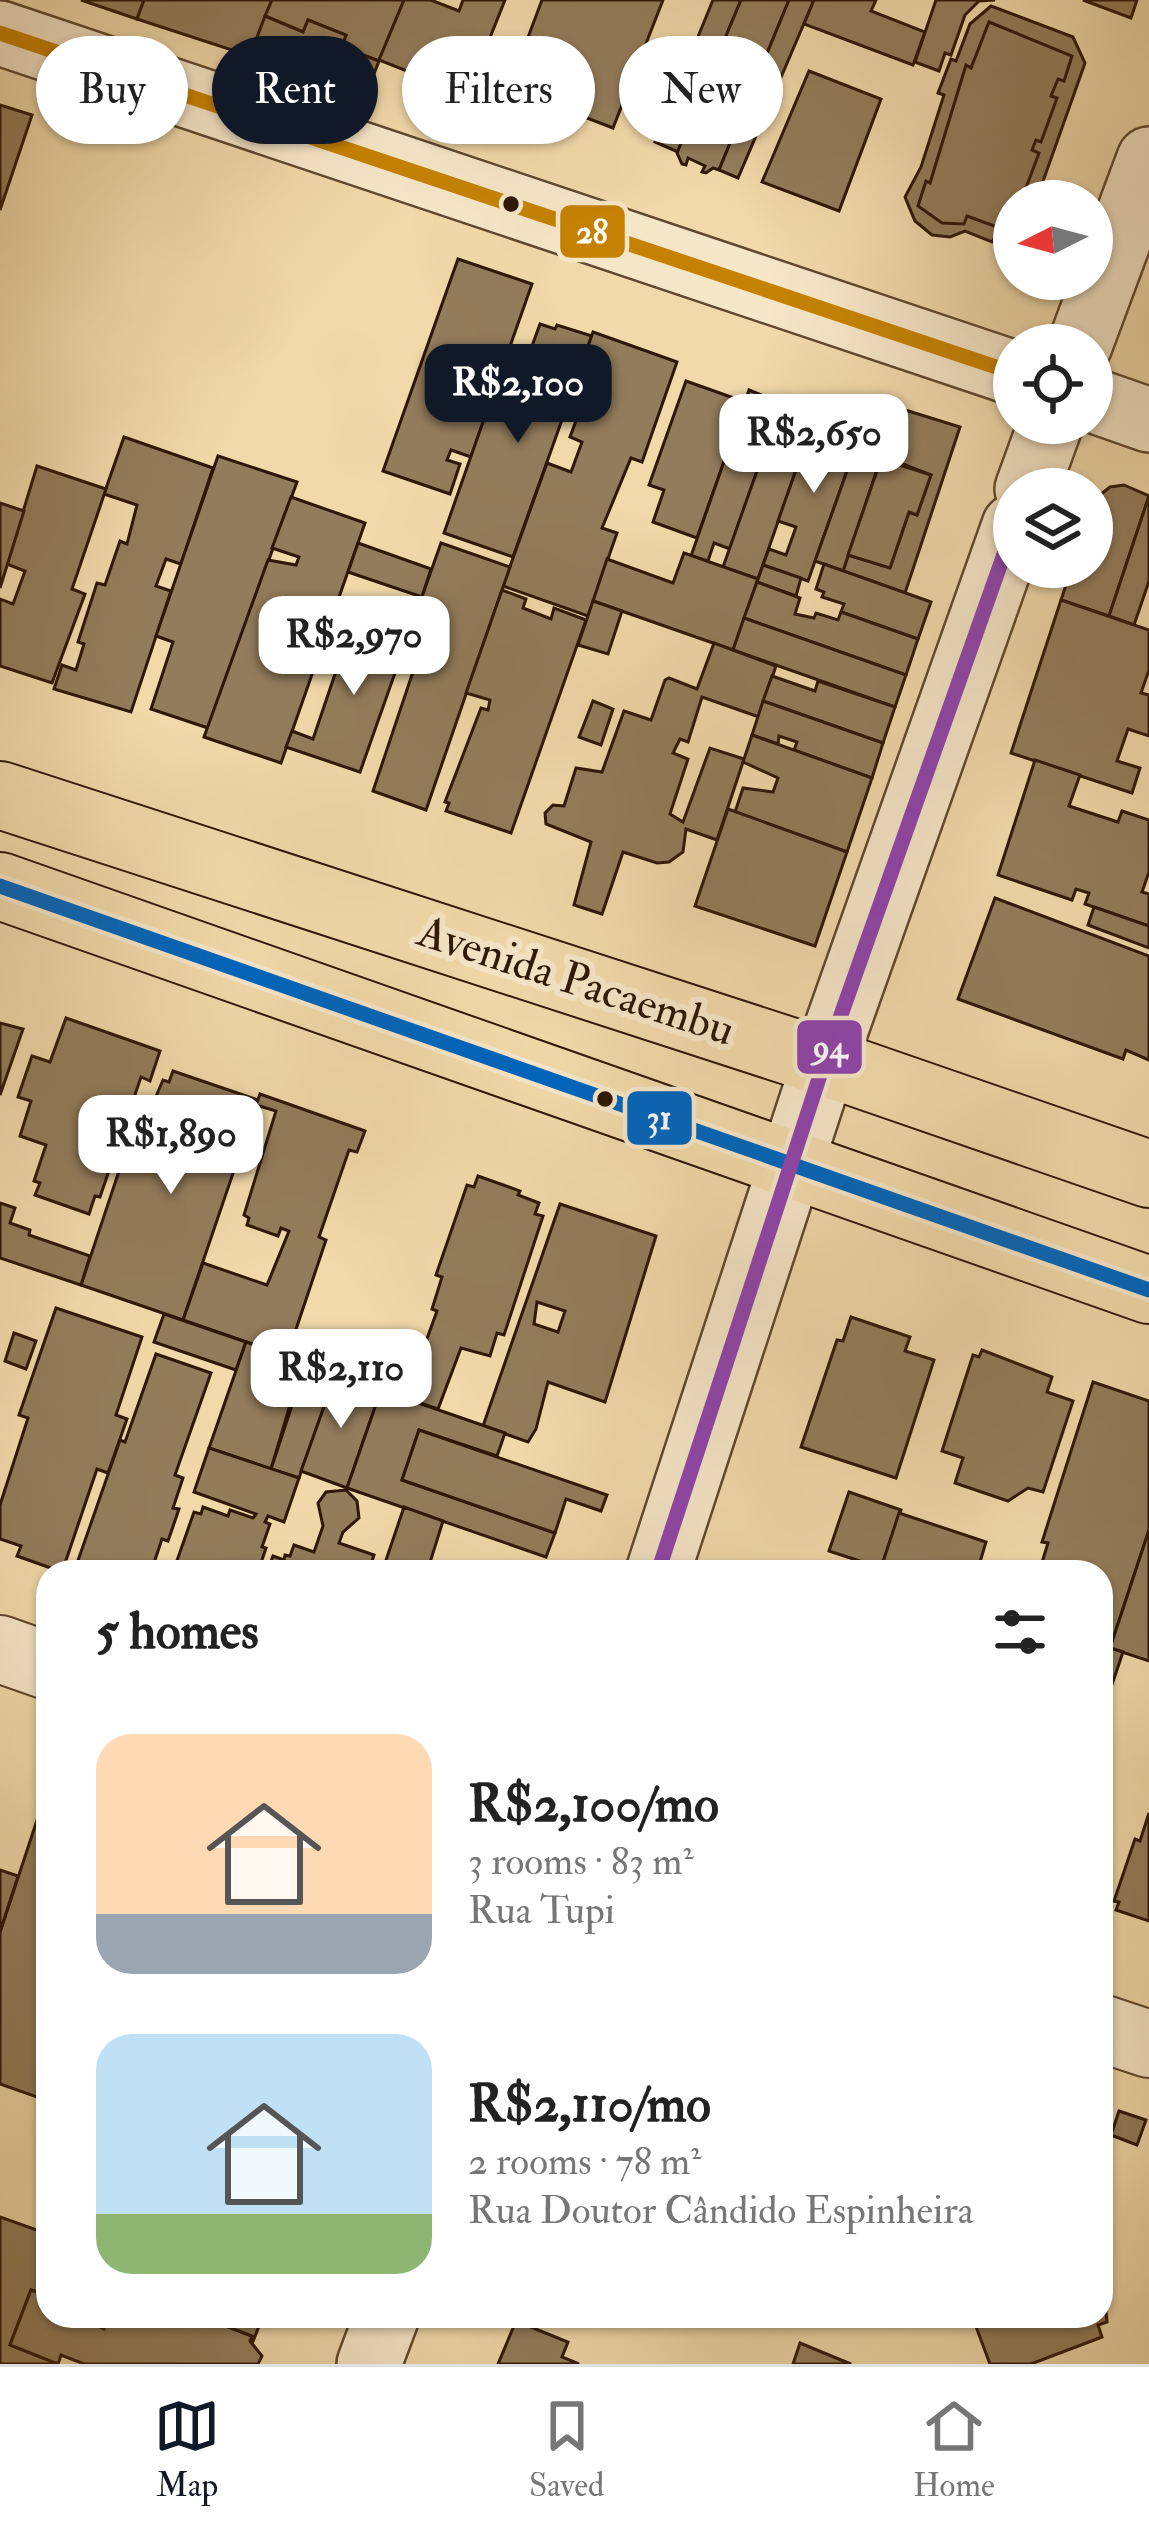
<!DOCTYPE html>
<html lang="en">
<head>
<meta charset="utf-8">
<style>
  body { margin:0; font-family:"IM FELL Double Pica",serif; background:#f6f6f6; color:#222; height:100vh; display:flex; flex-direction:column; font-size:45px; white-space:nowrap }
  * { box-sizing:border-box; margin:0 }
  p { font-size:39px; color:#767676 }
  .icon { flex:none; width:66px; height:66px; fill:none; stroke:currentColor; stroke-width:2; stroke-linecap:round; stroke-linejoin:round }
  .map { position:relative; flex:1; overflow:hidden }
  .panel { position:absolute; left:36px; top:1560px; width:1077px; height:768px; display:flex; flex-direction:column; background:#fff; border-radius:36px; box-shadow:0 3px 9px #0004 }
  .panel>* { flex:none }
  .top-card { position:absolute; left:36px; top:36px; width:1077px; height:108px; display:flex; gap:24px }
  .needle { width:78px; rotate:264deg }
  .buttons { position:absolute; left:993px; top:180px; display:grid; gap:24px }
  .buttons a { display:grid; place-items:center; width:120px; height:120px; border-radius:50%; background:#fff; box-shadow:0 3px 9px #0004; font-size:60px }
  .price { position:absolute; translate:-50% -102px; padding:0 27px; border-radius:24px; background:#fff; color:#222; font-size:39px; line-height:78px; filter:drop-shadow(0 3px 6px #0008) }
  .price::after { content:''; position:absolute; left:50%; top:72px; width:36px; height:27px; margin-left:-18px; background:inherit; clip-path:polygon(0 0,100% 0,50% 100%) }
  .price.on { background:#111827; color:#fff }
  ul { padding:0; list-style:none }
  li { display:flex; align-items:center; gap:36px; height:300px; padding:0 60px }
  li span { display:grid; place-items:center; flex:none; width:336px; height:240px; border-radius:36px; color:#555 }
  li>.icon { margin-inline-start:auto }
  span .icon { width:144px; height:144px; fill:#fffc; stroke-width:1 }
  li b { font-size:51px }
  h2 { display:flex; justify-content:space-between; align-items:center; height:144px; padding:0 60px; font-size:51px }
  .chip { padding:0 42px; border-radius:54px; background:#fff; box-shadow:0 3px 9px #0004; font-size:42px; line-height:108px }
  .chip.on { background:#111827; color:#fff }
  .menu { display:flex; justify-content:space-around; align-items:center; height:168px; border-top:3px solid #e0e0e0; background:#fff; font-size:33px; color:#767676 }
  .menu a { display:grid; justify-items:center; gap:6px }
  .menu .on { color:#111827 }
  .map>svg:first-child { display:block }
</style>
</head>
<body>
<div class="map">
<svg width="1149" height="2364" viewBox="0 0 1149 2364">
  <rect width="100%" height="100%" fill="#f1d9aa"/>
  <filter id="stains"><feTurbulence type="fractalNoise" baseFrequency=".00167" numOctaves="4"/><feColorMatrix values="0 0 0 0 .2 0 0 0 0 .09 0 0 0 0 .02 0 0 0 .5 -.17"/></filter>
  <radialGradient id="worn" r=".72"><stop offset=".6" stop-color="#630" stop-opacity="0"/><stop offset="1" stop-color="#630" stop-opacity=".3"/></radialGradient>
  <g fill="#937c5b" stroke="#2e1706" stroke-width="3" fill-rule="evenodd">
    <path d="M 81,0 L 144,0 L 137,19 Z"/>
    <path d="M 144,0 L 272,0 L 250,56 L 137,19 Z"/>
    <path d="M 272,0 L 404,0 L 379,61 L 342,47 L 346,35 L 308,20 L 303,32 L 265,16 Z"/>
    <path d="M 404,0 L 431,0 L 459,11 L 463,0 L 505,0 L 467,95 L 379,60 Z"/>
    <path d="M 542,0 L 663,0 L 613,128 L 509,88 Z"/>
    <path d="M 713,0 L 741,0 L 678,152 L 655,142 Z"/>
    <path d="M 741,0 L 789,0 L 719,170 L 713,168 L 706,173 L 702,172 L 705,166 L 688,158 L 686,165 L 682,164 L 677,153 Z"/>
    <path d="M 789,0 L 814,0 L 738,178 L 719,170 Z"/>
    <path d="M 814,0 L 876,0 L 871,11 L 925,32 L 913,65 L 804,24 Z"/>
    <path d="M 936,0 L 995,0 L 979,1 L 965,15 L 951,55 L 945,53 L 939,71 L 915,62 Z"/>
    <path d="M 1083,0 L 1137,0 L 1131,18 Z"/>
    <path d="M 991,6 L 1073,37 L 1085,63 L 1036,201 L 1014,201 L 1014,239 L 995,237 L 992,242 L 965,231 L 950,237 L 932,235 L 915,221 L 905,197 L 921,167 L 944,95 L 938,93 L 951,59 L 956,61 L 970,24 Z"/>
    <path d="M 265,16 L 303,32 L 308,20 L 346,35 L 342,47 L 379,61 L 366,94 L 250,56 Z"/>
    <path d="M 989,22 L 1072,56 L 1064,81 L 1058,79 L 1051,96 L 1057,98 L 1041,142 L 1036,140 L 1032,150 L 1039,153 L 1021,201 L 1014,201 L 1011,226 L 999,221 L 997,227 L 967,216 L 964,224 L 942,223 L 918,206 L 926,181 L 930,183 L 966,65 L 971,68 Z"/>
    <path d="M 809,71 L 881,99 L 839,211 L 762,182 Z"/>
    <path d="M 0,105 L 32,115 L 0,210 Z"/>
    <path d="M 458,259 L 532,284 L 471,457 L 451,450 L 447,460 L 460,464 L 450,494 L 383,471 Z"/>
    <path d="M 540,324 L 555,329 L 557,325 L 592,336 L 513,557 L 444,533 L 489,405 L 520,416 L 522,409 L 532,413 L 536,400 L 515,393 Z"/>
    <path d="M 593,332 L 677,362 L 642,462 L 631,458 L 602,528 L 617,533 L 588,616 L 503,586 L 547,463 L 571,472 L 582,442 L 570,437 L 577,418 L 564,414 Z"/>
    <path d="M 686,381 L 745,402 L 697,538 L 653,522 L 664,490 L 649,485 Z"/>
    <path d="M 749,390 L 781,403 L 730,549 L 714,543 L 708,561 L 691,556 Z"/>
    <path d="M 873,400 L 960,427 L 905,593 L 843,571 L 848,555 L 890,568 L 909,512 L 917,515 L 931,475 L 856,446 Z"/>
    <path d="M 781,403 L 815,416 L 758,579 L 723,567 Z"/>
    <path d="M 815,416 L 860,434 L 808,581 L 763,565 L 769,549 L 786,555 L 796,527 L 778,521 Z"/>
    <path d="M 124,437 L 213,468 L 181,564 L 166,559 L 156,586 L 171,591 L 131,712 L 54,689 L 62,665 L 76,670 L 84,644 L 78,642 L 97,583 L 105,585 L 120,541 L 127,544 L 137,505 L 104,494 Z"/>
    <path d="M 856,446 L 882,455 L 843,571 L 815,561 Z"/>
    <path d="M 218,456 L 297,482 L 208,728 L 151,709 L 173,642 L 156,636 Z"/>
    <path d="M 881,459 L 931,475 L 917,515 L 909,512 L 890,568 L 848,555 Z"/>
    <path d="M 37,466 L 106,489 L 72,589 L 85,594 L 52,683 L 0,666 L 0,599 L 13,604 L 25,571 L 7,564 Z"/>
    <path d="M 1124,485 L 1149,496 L 1109,616 L 1061,600 L 1072,567 L 1092,567 L 1092,518 L 1100,495 L 1110,487 Z"/>
    <path d="M 1149,496 L 1149,581 L 1134,625 L 1109,616 Z"/>
    <path d="M 291,497 L 365,523 L 281,763 L 204,737 L 268,560 L 296,565 L 299,557 L 272,548 Z"/>
    <path d="M 0,503 L 24,511 L 0,588 Z"/>
    <path d="M 358,543 L 431,569 L 422,597 L 348,572 Z"/>
    <path d="M 441,543 L 510,567 L 426,810 L 373,791 L 428,627 L 413,622 Z"/>
    <path d="M 684,553 L 758,579 L 733,650 L 593,601 L 607,559 L 673,583 Z"/>
    <path d="M 824,564 L 931,602 L 918,639 L 841,612 L 844,604 L 822,597 L 824,592 L 816,589 Z"/>
    <path d="M 763,565 L 801,578 L 796,596 L 757,582 Z"/>
    <path d="M 757,582 L 800,598 L 795,614 L 814,618 L 816,613 L 838,620 L 841,612 L 918,639 L 906,675 L 744,618 Z"/>
    <path d="M 502,590 L 526,599 L 523,608 L 551,619 L 554,608 L 586,620 L 511,833 L 446,811 L 449,803 L 445,802 L 481,708 L 488,710 L 490,700 L 466,693 Z"/>
    <path d="M 1061,600 L 1149,630 L 1149,670 L 1141,693 L 1149,695 L 1149,736 L 1128,729 L 1117,761 L 1140,768 L 1132,793 L 1011,753 Z"/>
    <path d="M 593,601 L 622,611 L 608,654 L 578,645 Z"/>
    <path d="M 744,618 L 906,675 L 895,707 L 733,650 Z"/>
    <path d="M 353,621 L 407,639 L 360,772 L 286,747 L 292,731 L 313,739 Z"/>
    <path d="M 714,643 L 776,666 L 759,717 L 702,697 L 688,742 L 680,739 L 673,753 L 688,759 L 670,814 L 683,822 L 710,748 L 744,759 L 717,840 L 686,829 L 683,852 L 669,862 L 657,863 L 623,852 L 602,914 L 574,905 L 591,842 L 546,824 L 545,813 L 553,805 L 564,806 L 576,768 L 602,772 L 624,711 L 651,720 L 665,680 L 669,678 L 697,689 Z"/>
    <path d="M 772,676 L 815,691 L 818,681 L 895,707 L 883,743 L 763,701 Z"/>
    <path d="M 593,701 L 613,709 L 601,745 L 579,737 Z"/>
    <path d="M 763,701 L 883,743 L 872,778 L 794,750 L 797,742 L 779,736 L 778,744 L 752,735 Z"/>
    <path d="M 752,735 L 872,778 L 847,852 L 735,812 L 743,788 L 773,792 L 778,778 L 743,762 Z"/>
    <path d="M 1035,760 L 1080,775 L 1069,806 L 1118,822 L 1122,811 L 1149,820 L 1149,872 L 1142,892 L 1149,894 L 1149,926 L 1085,904 L 1089,893 L 1076,889 L 1072,900 L 998,875 Z"/>
    <path d="M 728,809 L 847,852 L 815,946 L 695,906 Z"/>
    <path d="M 995,898 L 1149,956 L 1149,1060 L 1126,1050 L 1123,1059 L 958,999 Z"/>
    <path d="M 1094,907 L 1149,926 L 1149,948 L 1088,925 Z"/>
    <path d="M 66,1018 L 160,1051 L 150,1081 L 141,1077 L 100,1197 L 95,1196 L 89,1214 L 35,1195 L 40,1183 L 34,1181 L 46,1145 L 20,1136 L 31,1101 L 18,1097 L 32,1056 L 50,1062 Z"/>
    <path d="M 0,1023 L 23,1029 L 0,1095 Z"/>
    <path d="M 173,1071 L 258,1100 L 183,1320 L 81,1285 L 121,1165 L 134,1171 L 152,1106 L 163,1080 L 169,1082 Z"/>
    <path d="M 260,1094 L 365,1131 L 357,1152 L 349,1150 L 319,1237 L 326,1240 L 287,1356 L 183,1320 L 203,1263 L 267,1285 L 289,1231 L 281,1228 L 278,1236 L 247,1225 L 249,1218 L 244,1215 L 276,1111 L 256,1105 Z"/>
    <path d="M 478,1176 L 520,1191 L 518,1195 L 539,1203 L 535,1214 L 543,1216 L 504,1335 L 497,1333 L 490,1356 L 461,1348 L 438,1409 L 381,1390 L 400,1335 L 425,1344 L 437,1311 L 432,1309 L 442,1277 L 436,1275 L 467,1185 L 474,1187 Z"/>
    <path d="M 0,1203 L 15,1208 L 10,1223 L 30,1230 L 29,1235 L 90,1256 L 81,1285 L 0,1258 Z"/>
    <path d="M 560,1204 L 656,1236 L 605,1402 L 548,1382 L 536,1429 L 528,1442 L 483,1426 ZM 537,1302 L 565,1311 L 558,1332 L 534,1324 Z"/>
    <path d="M 56,1308 L 142,1337 L 116,1415 L 127,1419 L 108,1473 L 97,1469 L 62,1572 L 17,1556 L 21,1546 L 0,1539 L 0,1505 L 28,1418 L 19,1415 Z"/>
    <path d="M 164,1314 L 246,1342 L 236,1370 L 154,1342 Z"/>
    <path d="M 851,1317 L 910,1337 L 905,1351 L 934,1360 L 896,1478 L 801,1447 L 837,1340 L 843,1341 Z"/>
    <path d="M 14,1333 L 36,1341 L 26,1369 L 5,1361 Z"/>
    <path d="M 246,1342 L 303,1361 L 271,1469 L 209,1448 Z"/>
    <path d="M 344,1349 L 389,1364 L 381,1390 L 336,1373 Z"/>
    <path d="M 982,1350 L 1052,1377 L 1047,1392 L 1073,1401 L 1043,1492 L 1028,1488 L 1008,1501 L 955,1483 L 963,1458 L 942,1451 L 973,1355 L 979,1357 Z"/>
    <path d="M 156,1354 L 211,1373 L 175,1475 L 183,1478 L 173,1508 L 179,1509 L 168,1541 L 162,1539 L 151,1572 L 74,1572 L 120,1440 L 125,1442 Z"/>
    <path d="M 306,1363 L 336,1373 L 299,1478 L 271,1469 Z"/>
    <path d="M 336,1373 L 381,1390 L 347,1488 L 301,1471 Z"/>
    <path d="M 1093,1382 L 1149,1401 L 1149,1530 L 1110,1648 L 1101,1645 L 1101,1572 L 1039,1572 L 1048,1543 L 1042,1542 Z"/>
    <path d="M 381,1390 L 505,1433 L 497,1456 L 419,1430 L 402,1480 L 555,1533 L 546,1557 L 347,1488 Z"/>
    <path d="M 419,1430 L 607,1495 L 601,1511 L 566,1499 L 555,1533 L 402,1480 Z"/>
    <path d="M 209,1448 L 299,1478 L 284,1522 L 268,1516 L 265,1522 L 270,1524 L 262,1547 L 266,1548 L 258,1572 L 173,1572 L 194,1512 L 201,1514 L 203,1507 L 228,1516 L 230,1510 L 253,1518 L 256,1514 L 194,1492 Z"/>
    <path d="M 346,1490 L 357,1501 L 359,1518 L 343,1532 L 339,1543 L 374,1555 L 372,1561 L 384,1566 L 404,1507 L 443,1521 L 427,1572 L 267,1572 L 273,1556 L 284,1560 L 285,1555 L 290,1556 L 294,1545 L 314,1552 L 323,1526 L 318,1503 L 326,1492 Z"/>
    <path d="M 849,1492 L 901,1510 L 881,1568 L 829,1551 Z"/>
    <path d="M 899,1513 L 986,1542 L 977,1572 L 891,1572 L 881,1568 Z"/>
    <path d="M 1149,1530 L 1149,1661 L 1110,1648 Z"/>
    <path d="M 1101,1645 L 1123,1652 L 1101,1717 Z"/>
    <path d="M 48,1787 L 48,2101 L 0,2084 L 0,1932 Z"/>
    <path d="M 1149,1813 L 1149,1921 L 1116,1910 L 1119,1902 L 1114,1901 L 1135,1839 L 1140,1841 Z"/>
    <path d="M 0,1870 L 18,1876 L 0,1932 Z"/>
    <path d="M 1119,2111 L 1146,2120 L 1137,2145 L 1111,2135 Z"/>
    <path d="M 0,2217 L 48,2234 L 48,2296 L 31,2290 L 10,2345 L 58,2364 L 0,2364 Z"/>
    <path d="M 1101,2261 L 1107,2322 L 1098,2325 L 1102,2337 L 1031,2364 L 990,2364 L 972,2316 L 1101,2316 Z"/>
    <path d="M 31,2290 L 48,2296 L 48,2316 L 78,2316 L 104,2329 L 109,2316 L 200,2316 L 252,2336 L 250,2341 L 262,2356 L 258,2364 L 84,2364 L 61,2355 L 58,2364 L 10,2345 Z"/>
    <path d="M 200,2316 L 263,2316 L 252,2344 L 252,2336 Z"/>
    <path d="M 516,2321 L 568,2342 L 562,2357 L 579,2364 L 498,2364 Z"/>
    <path d="M 800,2343 L 841,2360 L 851,2364 L 793,2364 Z"/>
  </g>
  <g fill="none" stroke-linecap="round" stroke-linejoin="round">
    <g stroke="#5f482f" stroke-width="68">
      <g id="minor">
        <path d="M 0,33 L 1014,373"/>
        <path d="M 1080,345 L 1149,159"/>
        <path d="M 1092,400 L 1149,420"/>
        <path d="M 1027,489 L 1051,423"/>
        <path d="M 658,1572 L 824,1063 L 1014,526"/>
        <path d="M 369,2364 L 387,2316"/>
      </g>
    </g>
    <g stroke="#5f482f" stroke-width="70">
      <g id="tertiary">
        <path d="M 0,1649 L 48,1666"/>
        <path d="M 1101,2028 L 1149,2044"/>
      </g>
    </g>
    <g stroke="#2e1706" stroke-width="70">
      <g id="primary">
        <path d="M 0,795 L 857,1073 L 1149,1174"/>
        <path d="M 0,886 L 1149,1290"/>
      </g>
    </g>
    <use href="#minor" stroke="#f6e6c8" stroke-width="63"/>
    <use href="#tertiary" stroke="#f6e6c8" stroke-width="66"/>
    <use href="#primary" stroke="#f1d9aa" stroke-width="66"/>
    <g stroke="#f6e6c8" stroke-width="24">
      <path id="bus-1" d="M 0,33 L 1014,373"/>
    </g>
    <g stroke="#f6e6c8" stroke-width="24">
      <path id="bus-2" d="M 0,886 L 1149,1290"/>
    </g>
    <g stroke="#f6e6c8" stroke-width="24">
      <path id="bus-3" d="M 658,1572 L 824,1063 L 1014,526"/>
    </g>
    <use href="#bus-1" stroke="#c58202" stroke-width="15"/>
    <use href="#bus-2" stroke="#0065bd" stroke-width="15"/>
    <use href="#bus-3" stroke="#8e44ad" stroke-width="15"/>
  </g>
  <g fill="#2e1706" stroke="#f6e6c8" stroke-width="4.5">
    <circle cx="511" cy="204" r="10"/>
    <circle cx="605" cy="1099" r="10"/>
  </g>
  <g text-anchor="middle" dominant-baseline="central" stroke-width="12" stroke-linejoin="round" paint-order="stroke">
    <g font-size="45" fill="#2e1706" stroke="#f6e6c8">
      <text transform="translate(576 981) rotate(18)">Avenida Pacaembu</text>
    </g>
  </g>
  <g stroke="#f6e6c8" stroke-width="4.5">
    <rect x="558" y="203" width="69" height="57" rx="12" fill="#c58202"/>
    <rect x="795" y="1018" width="69" height="58" rx="12" fill="#8e44ad"/>
    <rect x="625" y="1089" width="69" height="58" rx="12" fill="#0065bd"/>
  </g>
  <g font-size="33" text-anchor="middle" font-weight="bold" fill="#fff">
    <text x="592" y="243">28</text>
    <text x="830" y="1058">94</text>
    <text x="659" y="1129">31</text>
  </g>
  <rect width="100%" height="100%" filter="url(#stains)"/>
  <rect width="100%" height="100%" fill="url(#worn)"/>
</svg>
<div class="buttons">
<a><svg class="needle" viewBox="-14 -14 28 28"><path d="M0-13l5 13h-10z" fill="#e53935"/><path d="M0 13l5-13h-10z" fill="#767676"/></svg></a>
<a><svg class="icon" aria-label="locate" viewBox="0 0 24 24"><circle cx="12" cy="12" r="6"/><path d="M12 2v4M12 18v4M2 12h4M18 12h4"/></svg></a>
<a><svg class="icon" aria-label="layers" viewBox="0 0 24 24"><path d="M12 4l9 5-9 5-9-5zM3 14l9 5 9-5"/></svg></a>
</div>
<b class="price on" style="left:518px;top:446px">R$2,100</b>
<b class="price" style="left:814px;top:496px">R$2,650</b>
<b class="price" style="left:354px;top:698px">R$2,970</b>
<b class="price" style="left:171px;top:1197px">R$1,890</b>
<b class="price" style="left:341px;top:1431px">R$2,110</b>
<div class="top-card">
<a class="chip">Buy</a>
<a class="chip on">Rent</a>
<a class="chip">Filters</a>
<a class="chip">New</a>
</div>
<section class="panel">
<h2>5 homes<svg class="icon" aria-label="filters" viewBox="0 0 24 24"><path d="M4 7h16M4 17h16"/><circle cx="9" cy="7" r="2"/><circle cx="15" cy="17" r="2"/></svg></h2>
<ul>
<li><span style="background:linear-gradient(#ffd9b3 75%,#9aa5b1 0)"><svg class="icon" aria-label="home" viewBox="0 0 24 24"><path d="M3 11l9-7 9 7M6 9v11h12V9"/></svg></span><div><b>R$2,100/mo</b><p>3 rooms · 83 m²</p><p>Rua Tupi</p></div></li>
<li><span style="background:linear-gradient(#bfe0f5 75%,#8fb573 0)"><svg class="icon" aria-label="home" viewBox="0 0 24 24"><path d="M3 11l9-7 9 7M6 9v11h12V9"/></svg></span><div><b>R$2,110/mo</b><p>2 rooms · 78 m²</p><p>Rua Doutor Cândido Espinheira</p></div></li>
</ul>
</section>
</div>
<nav class="menu">
<a class="on"><svg class="icon" aria-label="map" viewBox="0 0 24 24"><path d="M3 6l6-2 6 2 6-2v14l-6 2-6-2-6 2zM9 4v14M15 6v14"/></svg>Map</a>
<a><svg class="icon" aria-label="saved" viewBox="0 0 24 24"><path d="M7 4h10v16l-5-4-5 4z"/></svg>Saved</a>
<a><svg class="icon" aria-label="home" viewBox="0 0 24 24"><path d="M3 11l9-7 9 7M6 9v11h12V9"/></svg>Home</a>
</nav>
</body>
</html>
